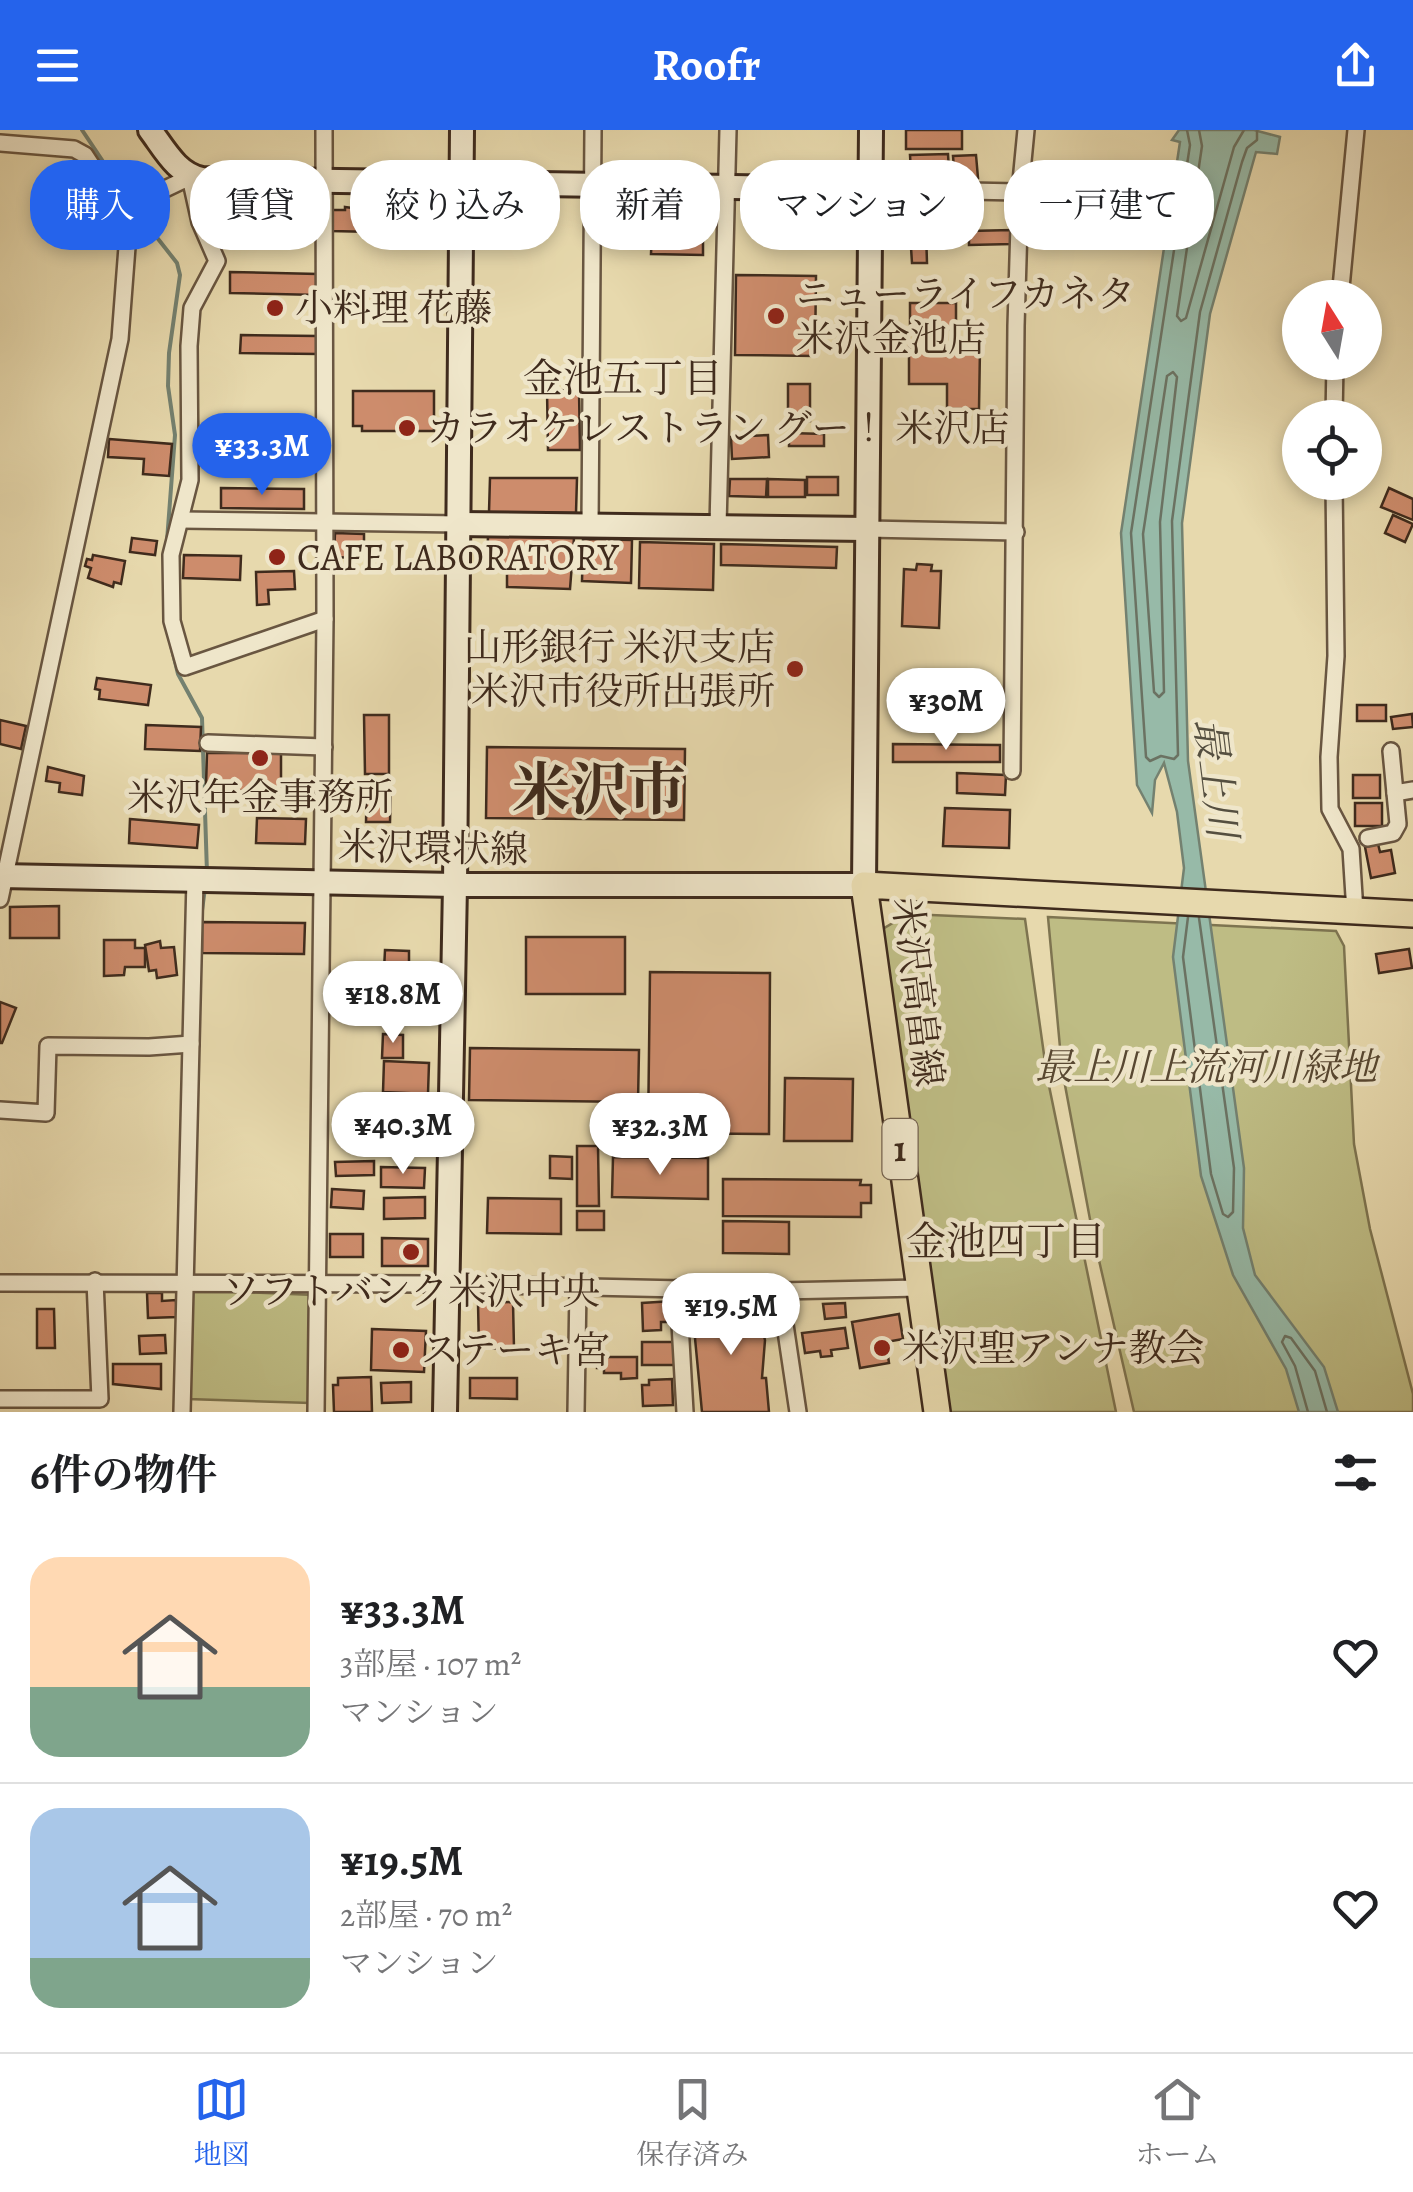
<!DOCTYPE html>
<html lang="ja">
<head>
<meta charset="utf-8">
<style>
  body { margin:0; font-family:Alegreya,"Noto Serif JP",serif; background:#f2f2f2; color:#202124; height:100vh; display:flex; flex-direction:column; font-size:38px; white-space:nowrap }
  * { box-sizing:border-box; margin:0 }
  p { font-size:32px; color:#757577 }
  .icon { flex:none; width:55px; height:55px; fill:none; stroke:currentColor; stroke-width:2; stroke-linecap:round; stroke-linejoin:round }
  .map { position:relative; height:1282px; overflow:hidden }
  .details { display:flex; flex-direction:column; background:#fff; flex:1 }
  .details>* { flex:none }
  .hud { position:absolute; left:30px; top:30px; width:1355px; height:90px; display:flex; gap:20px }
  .needle { width:65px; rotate:349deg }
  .buttons { position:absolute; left:1282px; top:150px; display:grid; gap:20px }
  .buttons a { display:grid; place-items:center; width:100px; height:100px; border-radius:50%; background:#fff; box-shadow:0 5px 15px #0003; font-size:50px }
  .price { position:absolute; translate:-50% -85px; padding:0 22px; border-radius:35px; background:#fff; color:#222; font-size:32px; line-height:65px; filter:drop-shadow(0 2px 5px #0008) }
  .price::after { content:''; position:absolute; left:50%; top:60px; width:30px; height:22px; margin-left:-15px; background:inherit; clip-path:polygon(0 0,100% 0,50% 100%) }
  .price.current { background:#2563eb; color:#fff }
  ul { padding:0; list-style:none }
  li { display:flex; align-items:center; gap:30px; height:250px; padding:0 30px }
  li+li { border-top:2px solid #e0e0e0 }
  li span { display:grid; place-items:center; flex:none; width:280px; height:200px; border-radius:30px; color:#555 }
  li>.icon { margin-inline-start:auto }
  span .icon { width:120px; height:120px; fill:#fffc; stroke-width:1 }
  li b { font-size:42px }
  h2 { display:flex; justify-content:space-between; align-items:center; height:120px; padding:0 30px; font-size:42px }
  .chip { padding:0 35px; border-radius:40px; background:#fff; box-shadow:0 5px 15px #0003; font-size:35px; line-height:90px }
  .chip.current { background:#2563eb; color:#fff }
  header { display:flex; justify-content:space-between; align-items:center; height:130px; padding:0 30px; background:#2563eb; color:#fff; font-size:45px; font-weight:700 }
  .menu { display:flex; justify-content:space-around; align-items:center; height:140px; border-top:2px solid #e0e0e0; background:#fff; font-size:28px; color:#757577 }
  .menu a { display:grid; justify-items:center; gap:5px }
  .menu .current { color:#2563eb }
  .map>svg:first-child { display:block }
</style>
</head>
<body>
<header><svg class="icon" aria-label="menu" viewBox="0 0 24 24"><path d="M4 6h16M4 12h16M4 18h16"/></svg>Roofr<svg class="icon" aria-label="share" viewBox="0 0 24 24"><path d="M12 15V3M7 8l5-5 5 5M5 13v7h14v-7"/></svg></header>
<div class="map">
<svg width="1413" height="1282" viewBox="0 0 1413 1282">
  <rect width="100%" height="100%" fill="#e7d9ad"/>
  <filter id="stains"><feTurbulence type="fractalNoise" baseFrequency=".002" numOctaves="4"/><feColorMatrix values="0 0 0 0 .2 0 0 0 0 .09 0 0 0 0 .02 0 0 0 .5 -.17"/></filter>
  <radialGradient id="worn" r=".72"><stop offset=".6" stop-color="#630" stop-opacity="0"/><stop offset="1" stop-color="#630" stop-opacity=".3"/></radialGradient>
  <g fill="#bebc84" stroke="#7e7450" stroke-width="2.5">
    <path d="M 908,784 L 1025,789 L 1047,946 L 1116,1282 L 947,1282 L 876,803 Z"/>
    <path d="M 1048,787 L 1336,801 L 1344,816 L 1354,1014 L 1370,1099 L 1413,1264 L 1413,1282 L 1134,1282 L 1092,1100 L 1062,939 Z"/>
    <path d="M 190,1160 L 314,1165 L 310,1273 L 188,1269 Z"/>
  </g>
  <path fill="#97baa8" stroke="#748170" stroke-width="2.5" d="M 1179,0 L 1254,0 L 1280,7 L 1277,24 L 1256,22 L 1210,184 L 1182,393 L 1188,631 L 1244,1038 L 1243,1098 L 1255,1145 L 1324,1237 L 1338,1282 L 1299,1282 L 1286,1239 L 1233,1145 L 1201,1046 L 1173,827 L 1184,738 L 1177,682 L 1164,633 L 1155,650 L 1152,683 L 1137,655 L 1121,403 L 1180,12 L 1172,10 Z"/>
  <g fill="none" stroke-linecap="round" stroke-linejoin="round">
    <g stroke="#6b7262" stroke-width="2.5">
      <path d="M 1187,0 L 1190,15 L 1131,403 L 1146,627 L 1150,631 L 1161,626 L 1174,629 L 1178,625 L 1172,391 L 1200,182 L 1242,32 L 1247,18 L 1257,10 L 1257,0"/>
      <path d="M 1199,0 L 1202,16 L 1177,186 L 1181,191 L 1186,188 L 1234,17 L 1244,0"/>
      <path d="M 1173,242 L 1177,247 L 1160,392 L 1164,562 L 1159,567 L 1154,562 L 1143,404 L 1167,246 Z"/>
      <path d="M 1188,787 L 1183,827 L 1211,1044 L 1223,1084 L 1228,1087 L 1233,1082 L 1234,1038 L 1199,788"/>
      <path d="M 1308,1282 L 1295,1236 L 1282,1212 L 1285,1206 L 1291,1208 L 1315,1241 L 1327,1282"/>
    </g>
    <g stroke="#748170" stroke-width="4">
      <path d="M 82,0 L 128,69"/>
      <path d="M 133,77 L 177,133 L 180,145 L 169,223 L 168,256 L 175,305 L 167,411"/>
      <path d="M 171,515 L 178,544 L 202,588 L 207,743"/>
      <path d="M 201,788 L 205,758"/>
    </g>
  </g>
  <g fill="#cd8c6c" stroke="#3f2b1d" stroke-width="2.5">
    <rect x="906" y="0" width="56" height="19"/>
    <path d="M 948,24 L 949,41 L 911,42 L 910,25 Z"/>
    <path d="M 976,25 L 978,48 L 955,50 L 953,26 Z"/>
    <path d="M 490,68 L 536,68 L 536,74 L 542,74 L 542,108 L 481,108 L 481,80 L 490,80 Z"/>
    <path d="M 839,74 L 839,106 L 779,106 L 779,75 Z"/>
    <path d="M 345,77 L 375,81 L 375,102 L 331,101 L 332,80 L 345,80 Z"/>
    <path d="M 928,77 L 970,77 L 971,90 L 928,91 Z"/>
    <path d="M 420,78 L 421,111 L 396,112 L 392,79 Z"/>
    <path d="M 684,87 L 696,87 L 703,97 L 703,125 L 651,124 L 652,100 L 679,100 L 679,94 L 684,94 Z"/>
    <path d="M 1012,100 L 1012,114 L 969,115 L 969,101 Z"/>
    <path d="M 926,101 L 927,133 L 912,133 L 910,102 Z"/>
    <path d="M 230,142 L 318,144 L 318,165 L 230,163 Z"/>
    <path d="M 736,145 L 816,146 L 815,226 L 735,225 Z"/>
    <path d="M 910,173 L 956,173 L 956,199 L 910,200 Z"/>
    <path d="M 241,205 L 318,206 L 318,224 L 240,223 Z"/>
    <path d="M 909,217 L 980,218 L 979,279 L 947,279 L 947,254 L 909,254 Z"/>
    <rect x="788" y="254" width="22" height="37"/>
    <path d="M 547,260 L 579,260 L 580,320 L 548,320 Z"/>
    <path d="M 353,261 L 434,261 L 434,301 L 362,301 L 362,296 L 353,296 Z"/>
    <path d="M 789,303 L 824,304 L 824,316 L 789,316 Z"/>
    <path d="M 768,305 L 769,327 L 732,329 L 731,307 Z"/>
    <path d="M 109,309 L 172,314 L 169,346 L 143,344 L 144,329 L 108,327 Z"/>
    <rect x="807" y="347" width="31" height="18"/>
    <path d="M 490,348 L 577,348 L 576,383 L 489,382 Z"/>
    <path d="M 730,349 L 767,349 L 766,367 L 729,366 Z"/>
    <path d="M 768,349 L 805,350 L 805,367 L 768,367 Z"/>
    <path d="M 221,358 L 304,359 L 304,379 L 221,378 Z"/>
    <path d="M 1389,358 L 1413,369 L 1413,390 L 1381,377 Z"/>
    <path d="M 1393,385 L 1413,394 L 1405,412 L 1385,403 Z"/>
    <path d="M 335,403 L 364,404 L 364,415 L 358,418 L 357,428 L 334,427 Z"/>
    <path d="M 488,406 L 574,408 L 570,459 L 507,457 L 507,435 L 487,434 Z"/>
    <path d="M 132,408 L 157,411 L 155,425 L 130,422 Z"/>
    <path d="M 583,409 L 632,410 L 631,453 L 582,451 Z"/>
    <path d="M 640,412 L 714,414 L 713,460 L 639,458 Z"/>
    <path d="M 721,414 L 837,417 L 836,438 L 721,435 Z"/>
    <path d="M 93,425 L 125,431 L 121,454 L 114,452 L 113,457 L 88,448 L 91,438 L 85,436 L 87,429 L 92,430 Z"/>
    <path d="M 184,425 L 241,426 L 240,450 L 183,448 Z"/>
    <path d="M 917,434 L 932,435 L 931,441 L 941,441 L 939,498 L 902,496 L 904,439 L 916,440 Z"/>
    <path d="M 294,441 L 295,459 L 268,460 L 269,474 L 257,475 L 256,442 Z"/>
    <path d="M 97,548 L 151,555 L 148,575 L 99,569 L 100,560 L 95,559 Z"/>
    <rect x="1357" y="575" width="29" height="16"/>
    <path d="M 1412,584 L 1413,597 L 1393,599 L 1391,587 Z"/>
    <path d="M 364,585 L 389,585 L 389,644 L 365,644 Z"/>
    <path d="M 0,590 L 26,596 L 21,619 L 0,614 Z"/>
    <path d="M 146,595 L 201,597 L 200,621 L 145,619 Z"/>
    <path d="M 893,614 L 1000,615 L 1000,632 L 893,632 Z"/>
    <path d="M 487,617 L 685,619 L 684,690 L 486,688 Z"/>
    <path d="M 207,623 L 281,623 L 281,657 L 240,661 L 206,657 Z"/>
    <path d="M 48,637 L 84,646 L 82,665 L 59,662 L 60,653 L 46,651 Z"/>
    <path d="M 957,643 L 1006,645 L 1005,665 L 957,663 Z"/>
    <rect x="1353" y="645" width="27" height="23"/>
    <path d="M 367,652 L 391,652 L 390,692 L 366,692 Z"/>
    <rect x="1355" y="673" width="27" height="23"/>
    <path d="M 945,678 L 1010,680 L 1009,718 L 943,716 Z"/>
    <path d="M 257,688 L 306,689 L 305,714 L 256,713 Z"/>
    <path d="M 130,689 L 199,695 L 197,718 L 129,713 Z"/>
    <path d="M 1378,714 L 1380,722 L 1391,720 L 1395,743 L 1371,748 L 1365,717 Z"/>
    <path d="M 59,776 L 59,808 L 10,808 L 10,777 Z"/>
    <path d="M 202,792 L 305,793 L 304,824 L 202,823 Z"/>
    <rect x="526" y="807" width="99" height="57"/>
    <path d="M 104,810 L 135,810 L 135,818 L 145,818 L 145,837 L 125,837 L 124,845 L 104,846 Z"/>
    <path d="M 160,811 L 161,818 L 174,817 L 177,845 L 157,848 L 156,840 L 149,841 L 145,815 Z"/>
    <path d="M 1409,819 L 1412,838 L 1379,843 L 1376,824 Z"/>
    <path d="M 385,820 L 409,821 L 409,834 L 418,834 L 417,861 L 383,860 Z"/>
    <path d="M 650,842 L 770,843 L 769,1004 L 648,1003 Z"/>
    <path d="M 0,872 L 16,878 L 2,913 L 0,913 Z"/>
    <path d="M 383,904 L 403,905 L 403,928 L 382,928 Z"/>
    <path d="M 470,918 L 639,920 L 638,972 L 469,970 Z"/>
    <path d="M 384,931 L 429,933 L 428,964 L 383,962 Z"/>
    <path d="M 785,948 L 853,949 L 852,1011 L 784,1011 Z"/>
    <path d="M 577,1016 L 598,1016 L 599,1076 L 577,1076 Z"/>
    <path d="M 550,1026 L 572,1027 L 572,1049 L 550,1048 Z"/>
    <path d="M 613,1027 L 708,1028 L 708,1069 L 612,1067 Z"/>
    <path d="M 374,1031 L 374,1045 L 336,1046 L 335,1032 Z"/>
    <path d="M 381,1037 L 425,1038 L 424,1058 L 381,1057 Z"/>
    <path d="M 723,1049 L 861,1050 L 860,1055 L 871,1055 L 871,1073 L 861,1073 L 861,1087 L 723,1086 Z"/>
    <path d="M 332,1059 L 364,1061 L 363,1079 L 331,1077 Z"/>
    <path d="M 425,1067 L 425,1088 L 384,1089 L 384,1068 Z"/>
    <path d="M 488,1068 L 561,1069 L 561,1104 L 487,1103 Z"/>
    <rect x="577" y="1081" width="27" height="19"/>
    <path d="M 723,1091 L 789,1092 L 789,1124 L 723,1123 Z"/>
    <rect x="330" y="1104" width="33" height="23"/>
    <path d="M 382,1108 L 428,1109 L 428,1136 L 382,1136 Z"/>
    <path d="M 147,1163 L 162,1163 L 162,1171 L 176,1170 L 177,1187 L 148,1188 Z"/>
    <path d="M 673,1171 L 674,1192 L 661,1192 L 661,1200 L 643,1201 L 642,1173 Z"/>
    <path d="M 755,1171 L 765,1210 L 762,1248 L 766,1248 L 769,1282 L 702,1282 L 693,1187 L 699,1187 L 698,1176 Z"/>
    <path d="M 513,1172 L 514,1218 L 479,1219 L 478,1173 Z"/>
    <path d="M 845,1173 L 846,1187 L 825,1189 L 823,1174 Z"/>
    <path d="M 37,1179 L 54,1179 L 55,1218 L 37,1218 Z"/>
    <path d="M 899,1184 L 903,1209 L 886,1212 L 889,1233 L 860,1238 L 852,1192 Z"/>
    <path d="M 845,1198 L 848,1218 L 831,1220 L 832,1226 L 821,1227 L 820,1221 L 805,1223 L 802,1203 Z"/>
    <path d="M 372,1199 L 426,1201 L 424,1242 L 371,1240 Z"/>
    <path d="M 165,1205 L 166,1223 L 140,1224 L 139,1206 Z"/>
    <rect x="642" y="1212" width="37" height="23"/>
    <path d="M 597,1227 L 637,1227 L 637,1248 L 621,1249 L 621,1243 L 604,1243 L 604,1238 L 597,1238 Z"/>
    <path d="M 113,1234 L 161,1234 L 161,1259 L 113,1254 Z"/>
    <path d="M 371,1247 L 372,1282 L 334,1282 L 333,1255 L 338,1255 L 338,1248 Z"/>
    <path d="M 470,1248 L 517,1248 L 517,1269 L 470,1268 Z"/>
    <path d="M 672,1249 L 673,1275 L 643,1276 L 642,1255 L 649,1255 L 649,1250 Z"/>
    <path d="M 411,1252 L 411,1272 L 382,1273 L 381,1253 Z"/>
  </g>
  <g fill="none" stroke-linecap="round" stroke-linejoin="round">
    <g stroke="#695641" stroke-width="20">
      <g id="street">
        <path d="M 0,13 L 74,19 L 85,25 L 121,80 L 127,117 L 120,209 L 0,769"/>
        <path d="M 870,59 L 1020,62"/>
        <path d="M 121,80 L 190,47 L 200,92 L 217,131 L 192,178 L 189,216 L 190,350 L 171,425 L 172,491 L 185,537 L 325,489"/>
        <path d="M 1340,168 L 1356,0"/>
        <path d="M 1334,288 L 1335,232"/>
        <path d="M 1334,352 L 1336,526 L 1329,627 L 1330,679 L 1351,719 L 1355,782"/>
        <path d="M 181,390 L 459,394"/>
        <path d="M 590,395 L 593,0"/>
        <path d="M 718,396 L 728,0"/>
        <path d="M 867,399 L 1016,402"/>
        <path d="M 208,613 L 324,617"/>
        <path d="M 1391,621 L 1395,663 L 1413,660"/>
        <path d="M 1012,641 L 1016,196 L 1020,62 L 1026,0"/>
        <path d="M 1368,708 L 1393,703 L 1398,694 L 1395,663"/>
        <path d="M 0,980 L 46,983 L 48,916 L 149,917 L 191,914"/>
        <path d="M 0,1153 L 448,1154 L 780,1161 L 919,1158"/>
        <path d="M 678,1158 L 685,1282"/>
        <path d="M 780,1161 L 798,1282"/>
        <path d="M 0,1269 L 100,1269 L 95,1151"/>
        <path d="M 182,1282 L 195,749"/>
        <path d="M 316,1282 L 325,489 L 324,0"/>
        <path d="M 576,1282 L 578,1157"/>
      </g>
    </g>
    <g stroke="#3f2b1d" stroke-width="28">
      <g id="secondary">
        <path d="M 150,0 C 165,20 177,44 202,49 L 870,59"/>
        <path d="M 459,394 L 867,399"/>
        <path d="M 0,746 L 455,755 L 864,755 L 871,0"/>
        <path d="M 445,1282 L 455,755 L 462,0"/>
      </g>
    </g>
    <g stroke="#3f2b1d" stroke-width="30">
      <path id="primary" d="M 937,1282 L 864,755 L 1413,784"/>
    </g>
    <use href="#street" stroke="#efe6ca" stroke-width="15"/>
    <use href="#secondary" stroke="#efe6ca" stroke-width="22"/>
    <use href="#primary" stroke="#e7d9ad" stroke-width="25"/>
  </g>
  <g fill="#8f2418" stroke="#efe6ca" stroke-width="4">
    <circle cx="275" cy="178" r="10"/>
    <circle cx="776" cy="186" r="10"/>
    <circle cx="407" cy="298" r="10"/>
    <circle cx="277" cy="427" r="10"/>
    <circle cx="795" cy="539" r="10"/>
    <circle cx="260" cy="628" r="10"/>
    <circle cx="411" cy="1122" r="10"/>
    <circle cx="882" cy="1218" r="10"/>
    <circle cx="401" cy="1220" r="10"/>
  </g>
  <g text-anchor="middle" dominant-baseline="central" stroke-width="9" stroke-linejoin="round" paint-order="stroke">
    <rect fill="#efe6ca" stroke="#746351" stroke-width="2.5" x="882.5" y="989" width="35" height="60" rx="8"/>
    <g font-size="35" font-weight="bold" fill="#3f2b1d">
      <text x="900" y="1019">1</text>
    </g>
    <g font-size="38" fill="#3f2b1d" stroke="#efe6ca" text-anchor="start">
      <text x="796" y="164">ニューライフカネタ<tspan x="796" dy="44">米沢金池店</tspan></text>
      <text x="295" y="178">小料理 花藤</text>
      <text x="427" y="298">カラオケレストラン グー！ 米沢店</text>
      <text x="297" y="427">CAFE LABORATORY</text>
      <text x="775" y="517" text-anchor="end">山形銀行 米沢支店<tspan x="775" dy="44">米沢市役所出張所</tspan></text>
      <text x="260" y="667" text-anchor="middle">米沢年金事務所</text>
      <text x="411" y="1161" text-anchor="middle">ソフトバンク米沢中央</text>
      <text x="902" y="1218">米沢聖アンナ教会</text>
      <text x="421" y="1220">ステーキ宮</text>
    </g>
    <g font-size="38" fill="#3f2b1d" stroke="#efe6ca">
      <text transform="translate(433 718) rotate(1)">米沢環状線</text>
      <text transform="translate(918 862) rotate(83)">米沢高畠線</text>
    </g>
    <g font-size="38" font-style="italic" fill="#584832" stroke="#efe6ca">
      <text x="1206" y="937">最上川上流河川緑地</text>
    </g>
    <g font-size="40" fill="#3f2b1d" stroke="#efe6ca">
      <text x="623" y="248">金池五丁目</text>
      <text x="1006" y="1111">金池四丁目</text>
    </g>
    <g font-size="40" font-style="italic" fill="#554f40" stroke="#efe6ca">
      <text transform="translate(1216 648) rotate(83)">最上川</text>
    </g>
    <g font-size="58" font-weight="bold" fill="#3f2b1d" stroke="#efe6ca">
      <text x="599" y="660">米沢市</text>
    </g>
  </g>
  <rect width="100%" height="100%" filter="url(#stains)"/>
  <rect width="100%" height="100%" fill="url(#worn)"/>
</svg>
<div class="buttons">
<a><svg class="needle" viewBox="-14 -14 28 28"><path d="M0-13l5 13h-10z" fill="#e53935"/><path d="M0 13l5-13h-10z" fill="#757577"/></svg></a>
<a><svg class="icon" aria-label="locate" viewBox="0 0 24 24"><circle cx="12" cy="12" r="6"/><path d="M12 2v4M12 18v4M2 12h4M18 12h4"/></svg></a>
</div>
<b class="price current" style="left:262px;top:368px">¥33.3M</b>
<b class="price" style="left:946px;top:623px">¥30M</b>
<b class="price" style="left:393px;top:916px">¥18.8M</b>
<b class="price" style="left:403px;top:1047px">¥40.3M</b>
<b class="price" style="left:660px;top:1048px">¥32.3M</b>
<b class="price" style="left:731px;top:1228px">¥19.5M</b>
<div class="hud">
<a class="chip current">購入</a>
<a class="chip">賃貸</a>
<a class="chip">絞り込み</a>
<a class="chip">新着</a>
<a class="chip">マンション</a>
<a class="chip">一戸建て</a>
</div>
</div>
<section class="details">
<h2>6件の物件<svg class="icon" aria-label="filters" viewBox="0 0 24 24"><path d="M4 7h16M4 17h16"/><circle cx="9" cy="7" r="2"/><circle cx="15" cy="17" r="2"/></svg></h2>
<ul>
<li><span style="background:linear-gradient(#ffd9b3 65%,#7fa58c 0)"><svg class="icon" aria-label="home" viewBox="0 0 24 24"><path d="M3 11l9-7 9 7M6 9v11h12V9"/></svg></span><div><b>¥33.3M</b><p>3部屋 · 107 m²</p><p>マンション</p></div><svg class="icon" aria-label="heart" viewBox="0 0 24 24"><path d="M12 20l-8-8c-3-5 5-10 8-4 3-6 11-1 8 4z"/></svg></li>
<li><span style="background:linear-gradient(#a9c7e8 75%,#7fa58c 0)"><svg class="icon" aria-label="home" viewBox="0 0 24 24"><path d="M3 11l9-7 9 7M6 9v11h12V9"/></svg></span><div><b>¥19.5M</b><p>2部屋 · 70 m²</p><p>マンション</p></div><svg class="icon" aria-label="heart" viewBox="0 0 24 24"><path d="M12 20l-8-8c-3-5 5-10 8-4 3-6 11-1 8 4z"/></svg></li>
</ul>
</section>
<nav class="menu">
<a class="current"><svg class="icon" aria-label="map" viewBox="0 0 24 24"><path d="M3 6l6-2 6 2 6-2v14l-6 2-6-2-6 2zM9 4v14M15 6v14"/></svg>地図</a>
<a><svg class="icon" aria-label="saved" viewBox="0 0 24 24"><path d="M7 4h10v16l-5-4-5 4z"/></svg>保存済み</a>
<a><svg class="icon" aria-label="home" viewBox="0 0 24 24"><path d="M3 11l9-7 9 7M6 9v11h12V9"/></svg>ホーム</a>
</nav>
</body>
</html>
